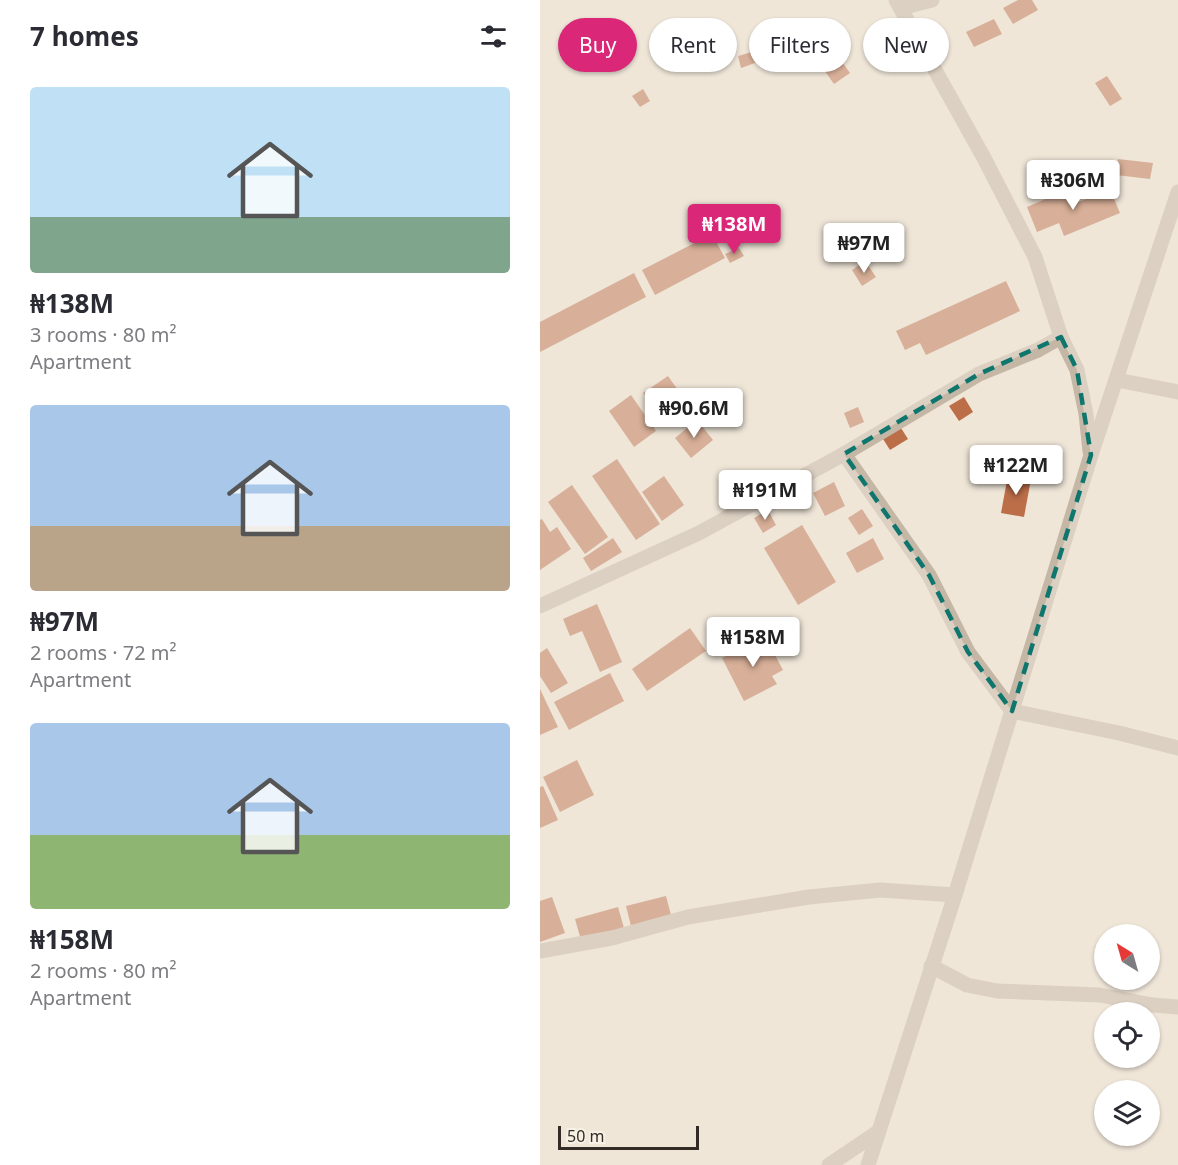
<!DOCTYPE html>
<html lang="en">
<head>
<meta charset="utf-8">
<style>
  body { margin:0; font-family:"Noto Sans",sans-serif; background:#f7f7f7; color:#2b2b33; height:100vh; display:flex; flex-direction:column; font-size:22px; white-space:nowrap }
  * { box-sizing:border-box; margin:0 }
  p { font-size:20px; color:#7c7c81 }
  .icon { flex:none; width:33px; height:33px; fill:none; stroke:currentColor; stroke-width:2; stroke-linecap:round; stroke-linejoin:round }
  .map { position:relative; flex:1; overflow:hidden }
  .side { display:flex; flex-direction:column; background:#fff; width:540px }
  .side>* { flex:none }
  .top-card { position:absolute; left:18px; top:18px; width:530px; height:54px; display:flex; gap:12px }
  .needle { width:39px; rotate:323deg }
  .fabs { position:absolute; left:554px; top:924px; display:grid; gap:12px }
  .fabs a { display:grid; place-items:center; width:66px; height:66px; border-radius:50%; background:#fff; box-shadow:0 2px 4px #0004; font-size:30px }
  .scale { position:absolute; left:18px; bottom:15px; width:141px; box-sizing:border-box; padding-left:6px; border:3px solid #322b26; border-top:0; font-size:16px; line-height:21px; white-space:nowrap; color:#322b26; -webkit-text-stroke:4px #f7f0e4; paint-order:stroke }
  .price { position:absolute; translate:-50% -51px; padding:0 14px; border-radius:6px; background:#fff; color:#222; font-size:20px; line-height:39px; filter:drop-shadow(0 2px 3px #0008) }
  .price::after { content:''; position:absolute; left:50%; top:36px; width:18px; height:14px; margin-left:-9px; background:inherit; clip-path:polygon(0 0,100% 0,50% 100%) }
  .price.selected { background:#db2777; color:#fff }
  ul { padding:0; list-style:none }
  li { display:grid; align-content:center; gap:12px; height:318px; padding:0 30px }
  li span { display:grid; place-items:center; height:186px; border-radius:6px; color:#555 }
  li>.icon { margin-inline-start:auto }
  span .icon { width:108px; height:108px; fill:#fffc; stroke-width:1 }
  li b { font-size:26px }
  h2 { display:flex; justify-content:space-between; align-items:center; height:72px; padding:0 30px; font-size:26px }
  .chip { padding:0 21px; border-radius:27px; background:#fff; box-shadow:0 2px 4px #0004; font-size:21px; line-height:54px }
  .chip.selected { background:#db2777; color:#fff }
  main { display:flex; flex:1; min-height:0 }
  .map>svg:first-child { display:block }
</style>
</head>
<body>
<main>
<section class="side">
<h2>7 homes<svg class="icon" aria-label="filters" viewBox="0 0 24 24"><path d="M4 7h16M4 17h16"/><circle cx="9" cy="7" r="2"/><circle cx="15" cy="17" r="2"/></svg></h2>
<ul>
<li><span style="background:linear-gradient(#bfe0f5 70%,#7fa58c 0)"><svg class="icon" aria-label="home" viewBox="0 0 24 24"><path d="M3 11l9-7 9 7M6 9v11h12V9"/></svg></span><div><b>₦138M</b><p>3 rooms · 80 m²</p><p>Apartment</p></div></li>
<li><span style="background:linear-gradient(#a9c7e8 65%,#b9a48a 0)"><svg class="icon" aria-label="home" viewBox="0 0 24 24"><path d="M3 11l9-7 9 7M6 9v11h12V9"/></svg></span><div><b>₦97M</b><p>2 rooms · 72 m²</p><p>Apartment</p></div></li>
<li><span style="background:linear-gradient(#a9c7e8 60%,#8fb573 0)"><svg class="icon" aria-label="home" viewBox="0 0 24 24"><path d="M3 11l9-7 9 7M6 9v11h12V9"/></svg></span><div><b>₦158M</b><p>2 rooms · 80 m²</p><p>Apartment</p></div></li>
</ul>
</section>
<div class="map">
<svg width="638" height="1165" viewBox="0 0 638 1165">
  <rect width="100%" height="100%" fill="#efe6d8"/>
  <g fill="#bc6e49">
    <path d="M 478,0 L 492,0 L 498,10 L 473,24 L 463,8 Z"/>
    <path d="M 454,19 L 462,34 L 434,47 L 426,32 Z"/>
    <path d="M 283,35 L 310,73 L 294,84 L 267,46 Z"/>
    <path d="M 212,52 L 215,63 L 201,68 L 198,56 Z"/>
    <path d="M 567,76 L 582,99 L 570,106 L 555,83 Z"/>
    <path d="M 103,89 L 110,101 L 100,107 L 92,96 Z"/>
    <path d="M 578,159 L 613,163 L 610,179 L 576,175 Z"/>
    <path d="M 533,187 L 539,202 L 570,189 L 580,213 L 524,236 L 519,223 L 497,232 L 487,207 Z"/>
    <path d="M 172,234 L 185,258 L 115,295 L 102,270 Z"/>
    <path d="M 199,248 L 204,256 L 190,263 L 185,254 Z"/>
    <path d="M 325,261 L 336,277 L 322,286 L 312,270 Z"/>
    <path d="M 94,273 L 106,297 L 0,352 L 0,322 Z"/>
    <path d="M 466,281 L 480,311 L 386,355 L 380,343 L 365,350 L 356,331 Z"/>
    <path d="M 128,376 L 152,410 L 128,427 L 103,393 Z"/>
    <path d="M 91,395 L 116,431 L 94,447 L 69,411 Z"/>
    <path d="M 424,397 L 433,412 L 419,421 L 409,406 Z"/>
    <path d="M 318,407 L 324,422 L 310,428 L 304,413 Z"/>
    <path d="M 157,420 L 173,440 L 151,458 L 135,438 Z"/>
    <path d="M 361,428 L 368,439 L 350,450 L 343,439 Z"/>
    <path d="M 77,459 L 120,524 L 96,540 L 52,476 Z"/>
    <path d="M 468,475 L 491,479 L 484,517 L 461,513 Z"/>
    <path d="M 124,476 L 144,505 L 122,521 L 102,492 Z"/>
    <path d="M 294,482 L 305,506 L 285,516 L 273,493 Z"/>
    <path d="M 32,485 L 68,537 L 45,554 L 8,502 Z"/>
    <path d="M 322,509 L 333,526 L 319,535 L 308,518 Z"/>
    <path d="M 228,510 L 236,525 L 223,533 L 214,518 Z"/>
    <path d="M 2,519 L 10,532 L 17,527 L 31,549 L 0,570 L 0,520 Z"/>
    <path d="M 262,525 L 296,582 L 258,605 L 224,548 Z"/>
    <path d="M 73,538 L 82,552 L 51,571 L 43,558 Z"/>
    <path d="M 333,538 L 344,559 L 317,573 L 306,553 Z"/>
    <path d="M 57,604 L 82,662 L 60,672 L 42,631 L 30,636 L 23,619 Z"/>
    <path d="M 150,628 L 166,651 L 107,691 L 92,669 Z"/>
    <path d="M 225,636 L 243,670 L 232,676 L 237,684 L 204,701 L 182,658 Z"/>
    <path d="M 7,648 L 28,683 L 11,693 L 0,676 L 0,653 Z"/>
    <path d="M 70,673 L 84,701 L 29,730 L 14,702 Z"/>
    <path d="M 0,689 L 18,727 L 0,735 Z"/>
    <path d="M 37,760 L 54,795 L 20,812 L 3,777 Z"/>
    <path d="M 3,786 L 18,820 L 0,828 L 0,787 Z"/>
    <path d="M 126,896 L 131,915 L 91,926 L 86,906 Z"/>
    <path d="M 12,897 L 25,933 L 0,942 L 0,901 Z"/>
    <path d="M 78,907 L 84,928 L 41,940 L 35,919 Z"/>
  </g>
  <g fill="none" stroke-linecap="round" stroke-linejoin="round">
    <g stroke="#c5b7a6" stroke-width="15">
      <path d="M 356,0 L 444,158 L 495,257 L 521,337 L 537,370 L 546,414 L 550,451"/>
      <path d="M 361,8 L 392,0"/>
      <path d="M 577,380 L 638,392"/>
      <path d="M 304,454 L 389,575 L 428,652 L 472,711 L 579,733 L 638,748"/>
      <path d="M 0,606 L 159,533 L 304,454 L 439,374 L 498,350 L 521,337"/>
      <path d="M 0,951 L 72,938 L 148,917 L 269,897 L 340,890 L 415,895"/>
      <path d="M 391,966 L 427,985 L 457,991 L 560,995 L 613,1005 L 638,1007"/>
      <path d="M 289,1165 L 338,1132"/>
      <path d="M 328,1165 L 415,895 L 551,455 L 638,192"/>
    </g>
  </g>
  <path d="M0 0H638V1165H0ZM 521,337 L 537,370 L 551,455 L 472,711 L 428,652 L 389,575 L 304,454 L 439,374 Z" fill="#efe6d8" fill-opacity=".55" fill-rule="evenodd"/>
  <path fill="none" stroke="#0f766e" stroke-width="4.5" stroke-dasharray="12 8" stroke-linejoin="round" d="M 521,337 L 537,370 L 551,455 L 472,711 L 428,652 L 389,575 L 304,454 L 439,374 Z"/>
</svg>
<div class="fabs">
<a><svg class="needle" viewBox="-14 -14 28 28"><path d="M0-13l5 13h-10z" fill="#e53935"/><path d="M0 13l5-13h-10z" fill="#7c7c81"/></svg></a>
<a><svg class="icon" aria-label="locate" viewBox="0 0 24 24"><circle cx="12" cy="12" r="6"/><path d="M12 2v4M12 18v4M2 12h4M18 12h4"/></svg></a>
<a><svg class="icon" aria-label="layers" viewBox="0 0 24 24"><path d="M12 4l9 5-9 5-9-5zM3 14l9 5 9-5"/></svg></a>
</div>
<div class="scale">50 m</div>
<b class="price" style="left:533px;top:211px">₦306M</b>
<b class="price selected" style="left:194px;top:255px">₦138M</b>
<b class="price" style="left:324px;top:274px">₦97M</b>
<b class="price" style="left:154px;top:439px">₦90.6M</b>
<b class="price" style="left:476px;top:496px">₦122M</b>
<b class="price" style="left:225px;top:521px">₦191M</b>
<b class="price" style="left:213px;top:668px">₦158M</b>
<div class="top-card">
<a class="chip selected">Buy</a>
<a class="chip">Rent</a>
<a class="chip">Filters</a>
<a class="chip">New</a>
</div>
</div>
</main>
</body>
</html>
